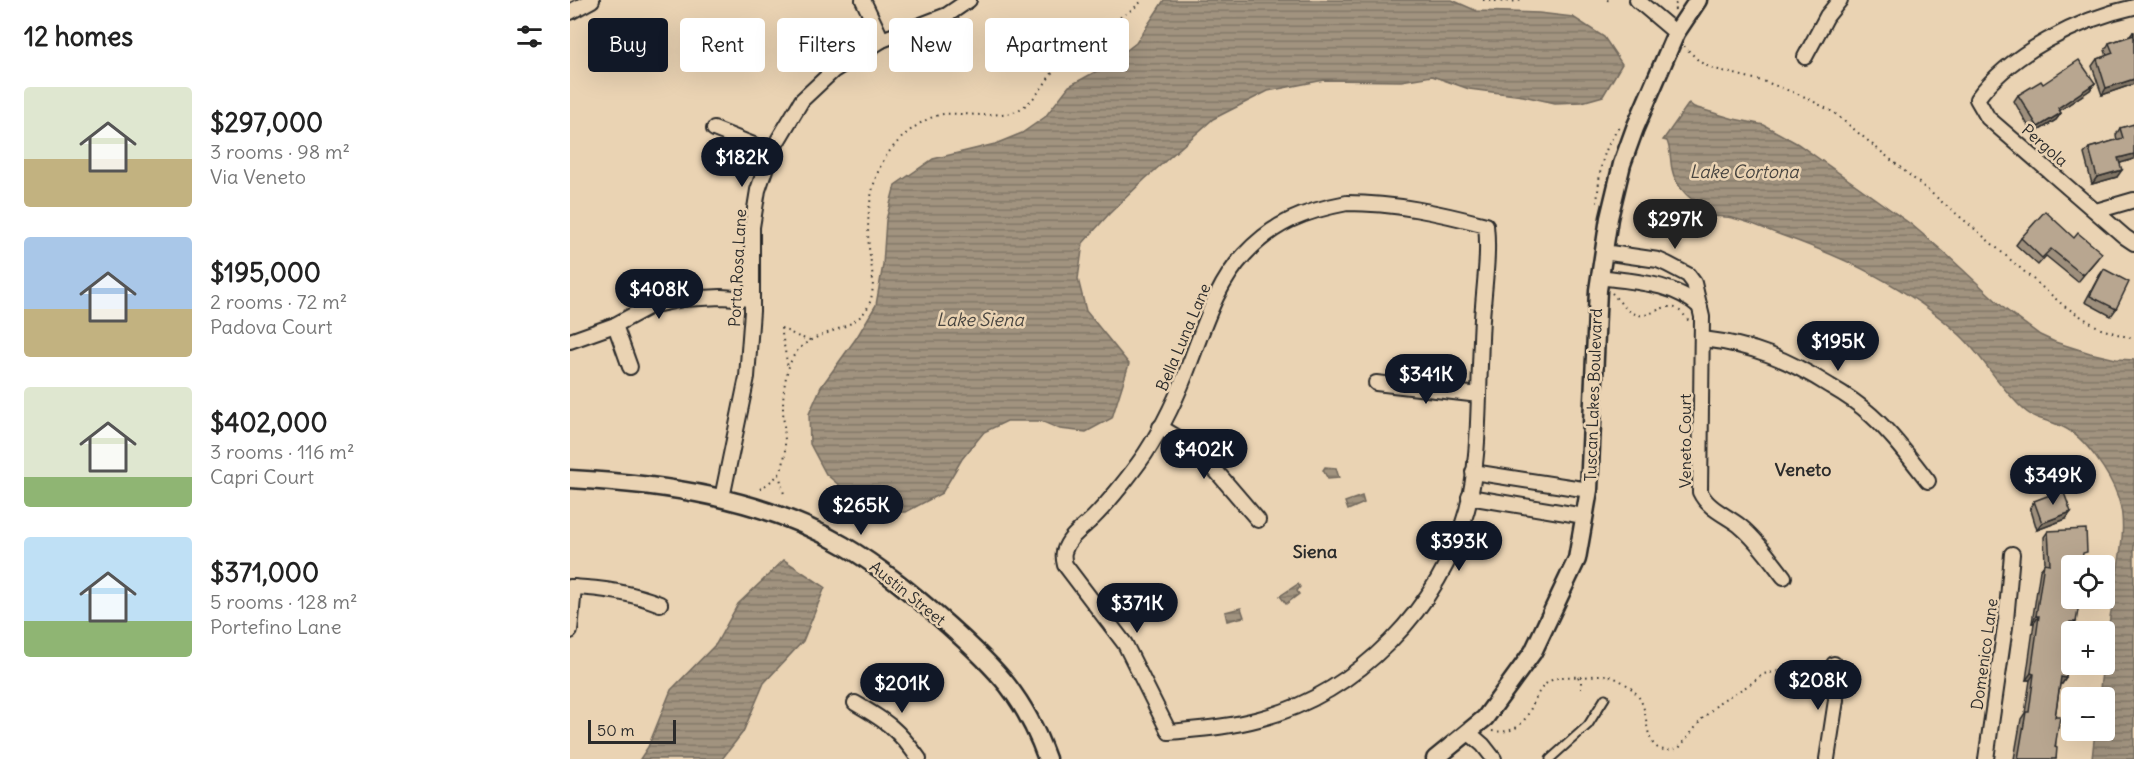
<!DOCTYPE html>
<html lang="en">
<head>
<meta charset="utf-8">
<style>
  body { margin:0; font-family:Delius,sans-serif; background:#f6f6f6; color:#222; height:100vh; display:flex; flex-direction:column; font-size:22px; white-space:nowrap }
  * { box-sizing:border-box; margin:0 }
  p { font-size:20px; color:#767676 }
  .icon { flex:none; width:33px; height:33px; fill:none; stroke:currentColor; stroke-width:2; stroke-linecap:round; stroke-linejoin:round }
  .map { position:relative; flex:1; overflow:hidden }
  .details { display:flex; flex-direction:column; background:#fff; width:570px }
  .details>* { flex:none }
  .hud { position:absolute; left:18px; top:18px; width:570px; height:54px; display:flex; gap:12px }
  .buttons { position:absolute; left:1491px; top:555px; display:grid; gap:12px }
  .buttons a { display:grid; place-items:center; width:54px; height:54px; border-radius:6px; background:#fff; box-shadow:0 6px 24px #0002; font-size:30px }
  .scale { position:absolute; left:18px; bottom:15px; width:88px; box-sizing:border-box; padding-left:6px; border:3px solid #2b2b2b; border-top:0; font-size:16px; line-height:21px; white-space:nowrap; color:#2b2b2b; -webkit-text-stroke:4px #ead3b3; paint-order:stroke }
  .price { position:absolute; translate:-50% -51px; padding:0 14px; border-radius:21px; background:#111827; color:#fff; font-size:20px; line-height:39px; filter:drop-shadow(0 2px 3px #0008) }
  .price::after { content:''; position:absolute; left:50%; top:36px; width:18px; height:14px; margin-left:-9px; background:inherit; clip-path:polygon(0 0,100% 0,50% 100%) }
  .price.selected { background:#222; color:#fff }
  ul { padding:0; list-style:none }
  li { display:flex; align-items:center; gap:18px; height:150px; padding:0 24px }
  li span { display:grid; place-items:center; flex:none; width:168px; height:120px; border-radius:6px; color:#555 }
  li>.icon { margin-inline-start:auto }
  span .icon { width:72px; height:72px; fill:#fffc; stroke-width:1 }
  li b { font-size:26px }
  h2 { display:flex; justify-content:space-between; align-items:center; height:72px; padding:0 24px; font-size:26px }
  .chip { padding:0 21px; border-radius:6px; background:#fff; box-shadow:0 6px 24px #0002; font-size:21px; line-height:54px }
  .chip.selected { background:#111827; color:#fff }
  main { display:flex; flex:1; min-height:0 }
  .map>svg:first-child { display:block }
</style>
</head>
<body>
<main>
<section class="details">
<h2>12 homes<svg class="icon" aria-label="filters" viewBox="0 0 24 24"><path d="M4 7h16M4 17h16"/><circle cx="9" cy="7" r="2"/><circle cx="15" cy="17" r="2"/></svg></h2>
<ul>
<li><span style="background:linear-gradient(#dfe7d0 60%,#c2b280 0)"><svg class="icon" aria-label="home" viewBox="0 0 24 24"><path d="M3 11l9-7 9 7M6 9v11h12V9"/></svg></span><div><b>$297,000</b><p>3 rooms · 98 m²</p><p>Via Veneto</p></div></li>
<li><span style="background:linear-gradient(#a9c7e8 60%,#c2b280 0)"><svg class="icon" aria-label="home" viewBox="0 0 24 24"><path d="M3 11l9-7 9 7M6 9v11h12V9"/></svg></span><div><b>$195,000</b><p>2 rooms · 72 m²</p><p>Padova Court</p></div></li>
<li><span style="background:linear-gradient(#dfe7d0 75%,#8fb573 0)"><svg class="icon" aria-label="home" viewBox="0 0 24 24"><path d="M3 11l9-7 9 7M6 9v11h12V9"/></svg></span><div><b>$402,000</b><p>3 rooms · 116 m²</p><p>Capri Court</p></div></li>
<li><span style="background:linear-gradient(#bfe0f5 70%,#8fb573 0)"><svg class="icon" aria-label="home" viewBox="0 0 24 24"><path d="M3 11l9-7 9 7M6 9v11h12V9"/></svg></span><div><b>$371,000</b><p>5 rooms · 128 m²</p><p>Portefino Lane</p></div></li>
</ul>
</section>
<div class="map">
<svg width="1564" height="759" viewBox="0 0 1564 759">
  <defs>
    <pattern id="water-rules" width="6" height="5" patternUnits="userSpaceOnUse" patternTransform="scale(1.5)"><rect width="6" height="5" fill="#a1937f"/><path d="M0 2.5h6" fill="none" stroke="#837868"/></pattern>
  </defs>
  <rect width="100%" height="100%" fill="#ead3b3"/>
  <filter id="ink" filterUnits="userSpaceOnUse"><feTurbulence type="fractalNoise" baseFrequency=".0167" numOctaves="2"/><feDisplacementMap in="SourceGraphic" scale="12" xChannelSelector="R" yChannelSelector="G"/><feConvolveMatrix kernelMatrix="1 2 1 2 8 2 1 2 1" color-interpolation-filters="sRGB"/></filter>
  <g filter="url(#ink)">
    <g fill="url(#water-rules)" stroke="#72695d" stroke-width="1.5">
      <path d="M 594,0 L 882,0 L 907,11 L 969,13 L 1003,17 L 1034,37 L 1052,64 L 1033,96 L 1012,102 L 985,103 L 953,96 L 899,89 L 862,76 L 831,81 L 754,80 L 698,91 L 643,119 L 575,179 L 539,214 L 513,243 L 508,279 L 516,311 L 559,364 L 542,418 L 516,432 L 490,429 L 471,421 L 437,421 L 414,432 L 392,459 L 372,493 L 336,512 L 312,512 L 297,509 L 256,474 L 240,444 L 239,414 L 251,387 L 287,337 L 306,305 L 313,265 L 316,220 L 325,185 L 363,159 L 425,144 L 452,133 L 475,117 L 499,86 L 536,66 L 566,43 Z"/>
      <path d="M 1119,103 L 1124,107 L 1164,119 L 1194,125 L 1228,144 L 1342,225 L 1376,254 L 1435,309 L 1470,335 L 1485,342 L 1520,353 L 1546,359 L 1564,360 L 1564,759 L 1522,759 L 1525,731 L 1534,730 L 1534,698 L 1529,697 C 1533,660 1539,624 1545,586 C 1549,557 1558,525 1548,497 C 1540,474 1515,437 1493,427 C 1478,419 1466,421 1453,409 C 1429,387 1414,358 1391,336 C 1340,288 1276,258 1211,235 C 1193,229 1173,218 1155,217 C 1151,216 1147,217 1142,216 L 1143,214 C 1126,203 1106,191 1102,169 C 1100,160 1101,150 1097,141 L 1093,140 Z"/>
      <path d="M 755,467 L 766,468 L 769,478 L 758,479 L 753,470 Z"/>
      <path d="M 792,496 L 794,503 L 778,510 L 775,502 Z"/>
      <path d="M 214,560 L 255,587 L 233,641 L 194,683 L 173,732 L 152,759 L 70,759 L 78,747 L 101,690 L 146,644 L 168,604 Z"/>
      <path d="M 728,584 L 730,587 L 727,591 L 729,594 L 716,604 L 710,596 Z"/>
      <path d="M 671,608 L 674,617 L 657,621 L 655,612 Z"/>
    </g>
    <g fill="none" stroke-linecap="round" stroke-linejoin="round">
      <g stroke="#2b2b2b" stroke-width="11">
        <path id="service" d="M 980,759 L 1018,725 L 1035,698"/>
      </g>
      <g stroke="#2b2b2b" stroke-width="18">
        <g id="minor">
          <path d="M 293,0 L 312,40"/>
          <path d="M 1067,0 L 1106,33"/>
          <path d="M 1564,7 C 1509,19 1440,53 1407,99 L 1418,118 L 1555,237 L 1564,243"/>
          <path d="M 0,12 L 22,0"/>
          <path d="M 1235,57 L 1257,16 L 1270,0"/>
          <path d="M 144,129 L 201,152"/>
          <path d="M 777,203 C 825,203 870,213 916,225 C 919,253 915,279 913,306 C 911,326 911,346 910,365 C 908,412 909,464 897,510 C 870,608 788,693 689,719 C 660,727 629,729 599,732 L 555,644 L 495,565 C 494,561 493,556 494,552 C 498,537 513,528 523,518 C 539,502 562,473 575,454 C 594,425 609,393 621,360 C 635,324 647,284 674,255 C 704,222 735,211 777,203 Z"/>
          <path d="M 1526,211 L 1564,200"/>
          <path d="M 1033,252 L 1088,260 L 1097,264 L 1118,275 L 1124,283 L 1132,317 L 1130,492 C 1138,509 1156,515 1170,526 C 1187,540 1200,559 1214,577"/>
          <path d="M 1029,277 C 1065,282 1102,282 1130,307"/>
          <path d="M 45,325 L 60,367"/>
          <path d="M 1133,339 C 1183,345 1217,359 1260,386 C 1274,394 1289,404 1301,415 C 1322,434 1340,458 1358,481"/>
          <path d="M 0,341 L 45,325 L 80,306 L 113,299 L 151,297 L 182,299"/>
          <path d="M 806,383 L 909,395"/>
          <path d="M 590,427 L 620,445 L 634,457 L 688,520"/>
          <path d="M 903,472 L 1019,490"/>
          <path d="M 899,497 L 1014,516"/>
          <path d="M 152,498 L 177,377 L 182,311 L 182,227 L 188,190 L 201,152 L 232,100 L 264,70 L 312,40 L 377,15 L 399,0"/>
          <path d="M 0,587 C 32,588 60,592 90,604"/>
          <path d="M 0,631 L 4,587"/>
          <path d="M 285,703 C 316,721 328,729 349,759"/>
          <path d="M 898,732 L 913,745 L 924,759"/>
          <path d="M 1257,759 L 1266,700 L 1264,664"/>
          <path d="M 1416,759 L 1436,620 L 1442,554"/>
        </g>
      </g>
      <g stroke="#2b2b2b" stroke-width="21">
        <g id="tertiary">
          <path d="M 0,479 C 93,484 191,497 273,545 C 311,567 345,596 378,625 C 426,668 455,697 477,759"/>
          <path d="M 865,759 L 915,718 L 963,652 L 1007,559 L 1019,490 L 1028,290 L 1039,218 L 1052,164 L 1065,128 L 1106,33 L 1128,0"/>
        </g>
      </g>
      <g stroke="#2b2b2b" stroke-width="2" stroke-dasharray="1.5 4.5" stroke-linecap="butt">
        <path d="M 913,0 L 939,2 L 954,0"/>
        <path d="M 1037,0 L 1042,1"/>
        <path d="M 1105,10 L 1104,6 L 1109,0"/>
        <path d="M 1114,46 L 1130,62 L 1141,68 L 1196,82 L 1233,96 L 1263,112 L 1406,230 L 1494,306 L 1531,329 L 1564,339"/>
        <path d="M 1027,203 C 1030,170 1030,155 1049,127"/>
        <path d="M 1042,293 C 1049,301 1057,312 1068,315 C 1086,318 1100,291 1119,322"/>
        <path d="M 211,328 L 218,368"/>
        <path d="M 211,328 L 229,337 L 240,340"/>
        <path d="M 209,474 L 214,494"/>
        <path d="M 190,489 C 196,485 203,480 208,475 C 220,461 213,426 213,408 C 213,392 215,374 222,359 C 237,327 288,336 300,302 C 306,284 301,266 299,248 C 296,218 300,177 319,152 C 331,136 353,117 374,114 C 387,113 402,115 415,115 C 427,114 440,115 450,109 C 473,95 481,68 500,51 C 507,45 516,41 523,36 C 537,26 551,17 564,8 L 573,0"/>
        <path d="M 1008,677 L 1011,681 L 1011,689"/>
        <path d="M 922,731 C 965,737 957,694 980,681 C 991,675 1000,677 1012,677 C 1020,677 1031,673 1039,676 C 1052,680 1065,689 1071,701 C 1081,721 1071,759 1109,748 L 1132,719 L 1151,701 L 1179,685 L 1193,674 L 1221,669 L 1242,677 L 1252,689"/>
      </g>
      <use href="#service" stroke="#ead3b3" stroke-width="7"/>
      <use href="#minor" stroke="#ead3b3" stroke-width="14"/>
      <use href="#tertiary" stroke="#ead3b3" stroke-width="16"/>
    </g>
    <g fill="#9e8f7c" stroke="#2b2b2b" stroke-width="1.5">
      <path d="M 1563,32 L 1564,32 L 1564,84 L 1532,95 L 1522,66 L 1527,59 L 1537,56 L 1535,50 L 1539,43 L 1560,36 Z"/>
      <path d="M 1525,83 L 1520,90 L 1489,111 L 1491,113 L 1486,120 L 1463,134 L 1444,101 L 1448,95 L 1473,84 Z"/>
      <path d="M 1550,128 L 1564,159 L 1550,163 L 1547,177 L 1522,184 L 1514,154 L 1519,148 L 1547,140 L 1546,135 Z"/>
      <path d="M 1451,238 L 1527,259 L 1508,282 L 1476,256 L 1468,265 L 1446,245 Z"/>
      <path d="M 1534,269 L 1546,309 L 1541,316 L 1515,302 L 1529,276 Z"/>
      <path d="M 1464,501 L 1496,519 L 1467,530 L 1460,507 Z"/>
      <path d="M 1478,531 L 1513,559 L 1502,566 L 1506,622 L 1501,629 L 1500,629 L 1496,678 L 1492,684 L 1490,684 L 1485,717 L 1486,759 L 1444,759 L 1451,719 L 1455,713 L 1460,680 L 1456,680 L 1464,623 L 1462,623 L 1470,570 L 1475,564 L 1474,537 Z"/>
    </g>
    <g fill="#817465" stroke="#2b2b2b" stroke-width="1.5">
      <path d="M 1564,79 L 1564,84 L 1532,95 L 1536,88 Z"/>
      <path d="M 1525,83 L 1520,90 L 1483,115 L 1488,108 Z"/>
      <path d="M 1491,113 L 1486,120 L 1463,134 L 1468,127 Z"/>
      <path d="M 1564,154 L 1564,159 L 1544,165 L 1548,158 Z"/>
      <path d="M 1552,170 L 1547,177 L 1522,184 L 1527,177 Z"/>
      <path d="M 1501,512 L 1496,519 L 1467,530 L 1472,523 Z"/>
      <path d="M 1466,616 L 1469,616 L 1464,623 L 1462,623 Z"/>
      <path d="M 1500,622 L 1506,622 L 1501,629 L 1496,628 Z"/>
      <path d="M 1461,673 L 1464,674 L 1460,680 L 1456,680 Z"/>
      <path d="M 1491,677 L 1496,678 L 1492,684 L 1487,684 Z"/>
    </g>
    <g fill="#b8a690" stroke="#2b2b2b" stroke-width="1.5">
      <path d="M 1563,32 L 1564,32 L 1564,79 L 1536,88 L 1527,59 L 1543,53 L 1539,43 L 1564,35 Z"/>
      <path d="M 1509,60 L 1525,83 L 1488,108 L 1491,113 L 1468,127 L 1448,95 L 1471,81 L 1473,84 Z"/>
      <path d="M 1564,124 L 1564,154 L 1548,158 L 1552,170 L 1527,177 L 1519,148 L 1553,138 L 1550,128 Z"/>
      <path d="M 1475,211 L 1504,238 L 1508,233 L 1532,253 L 1513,275 L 1481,249 L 1472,258 L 1451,238 Z"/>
      <path d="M 1534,269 L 1559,282 L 1546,309 L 1520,296 Z"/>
      <path d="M 1493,490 L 1501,512 L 1472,523 L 1464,501 Z"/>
      <path d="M 1516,529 L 1517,552 L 1513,553 L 1511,566 L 1502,566 L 1502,598 L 1510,598 L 1506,622 L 1500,622 L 1496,678 L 1491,677 L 1485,717 L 1490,717 L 1485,747 L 1487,748 L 1486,759 L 1448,759 L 1456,712 L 1459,712 L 1464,674 L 1461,673 L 1469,616 L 1466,616 L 1474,563 L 1480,564 L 1478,531 Z"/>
    </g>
  </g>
  <g text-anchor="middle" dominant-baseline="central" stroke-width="5" stroke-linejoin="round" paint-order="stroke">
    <g font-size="16" fill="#2b2b2b" stroke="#ead3b3">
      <text transform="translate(1475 145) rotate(41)">Pergola</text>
      <text transform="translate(167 268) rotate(-87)">Porta Rosa Lane</text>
      <text transform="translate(613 337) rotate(-67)">Bella Luna Lane</text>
      <text transform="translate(1023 395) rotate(-88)">Tuscan Lakes Boulevard</text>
      <text transform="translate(1115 441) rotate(-90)">Veneto Court</text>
      <text transform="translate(338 593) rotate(39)">Austin Street</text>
      <text transform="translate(1414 654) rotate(-82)">Domenico Lane</text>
    </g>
    <g font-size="18" font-style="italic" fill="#484540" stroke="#ead3b3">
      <text x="1174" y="171">Lake Cortona</text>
      <text x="410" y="319">Lake Siena</text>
    </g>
    <g font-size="18" font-weight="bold" fill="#2b2b2b" stroke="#ead3b3">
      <text x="1233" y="469">Veneto</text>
      <text x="745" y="551">Siena</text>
    </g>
  </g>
</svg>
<div class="buttons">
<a><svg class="icon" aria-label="locate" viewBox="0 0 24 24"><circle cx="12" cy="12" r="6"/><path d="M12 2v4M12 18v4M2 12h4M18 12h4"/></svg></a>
<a>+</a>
<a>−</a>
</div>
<div class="scale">50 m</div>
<b class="price" style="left:172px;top:188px">$182K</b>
<b class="price selected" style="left:1105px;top:250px">$297K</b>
<b class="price" style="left:89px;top:320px">$408K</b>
<b class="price" style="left:1268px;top:372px">$195K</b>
<b class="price" style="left:856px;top:405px">$341K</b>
<b class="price" style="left:634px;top:480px">$402K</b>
<b class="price" style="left:1483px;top:506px">$349K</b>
<b class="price" style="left:291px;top:536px">$265K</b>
<b class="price" style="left:889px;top:572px">$393K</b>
<b class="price" style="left:567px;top:634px">$371K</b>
<b class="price" style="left:1248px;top:711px">$208K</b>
<b class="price" style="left:332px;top:714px">$201K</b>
<div class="hud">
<a class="chip selected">Buy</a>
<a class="chip">Rent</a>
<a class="chip">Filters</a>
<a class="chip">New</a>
<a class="chip">Apartment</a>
</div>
</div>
</main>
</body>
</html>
